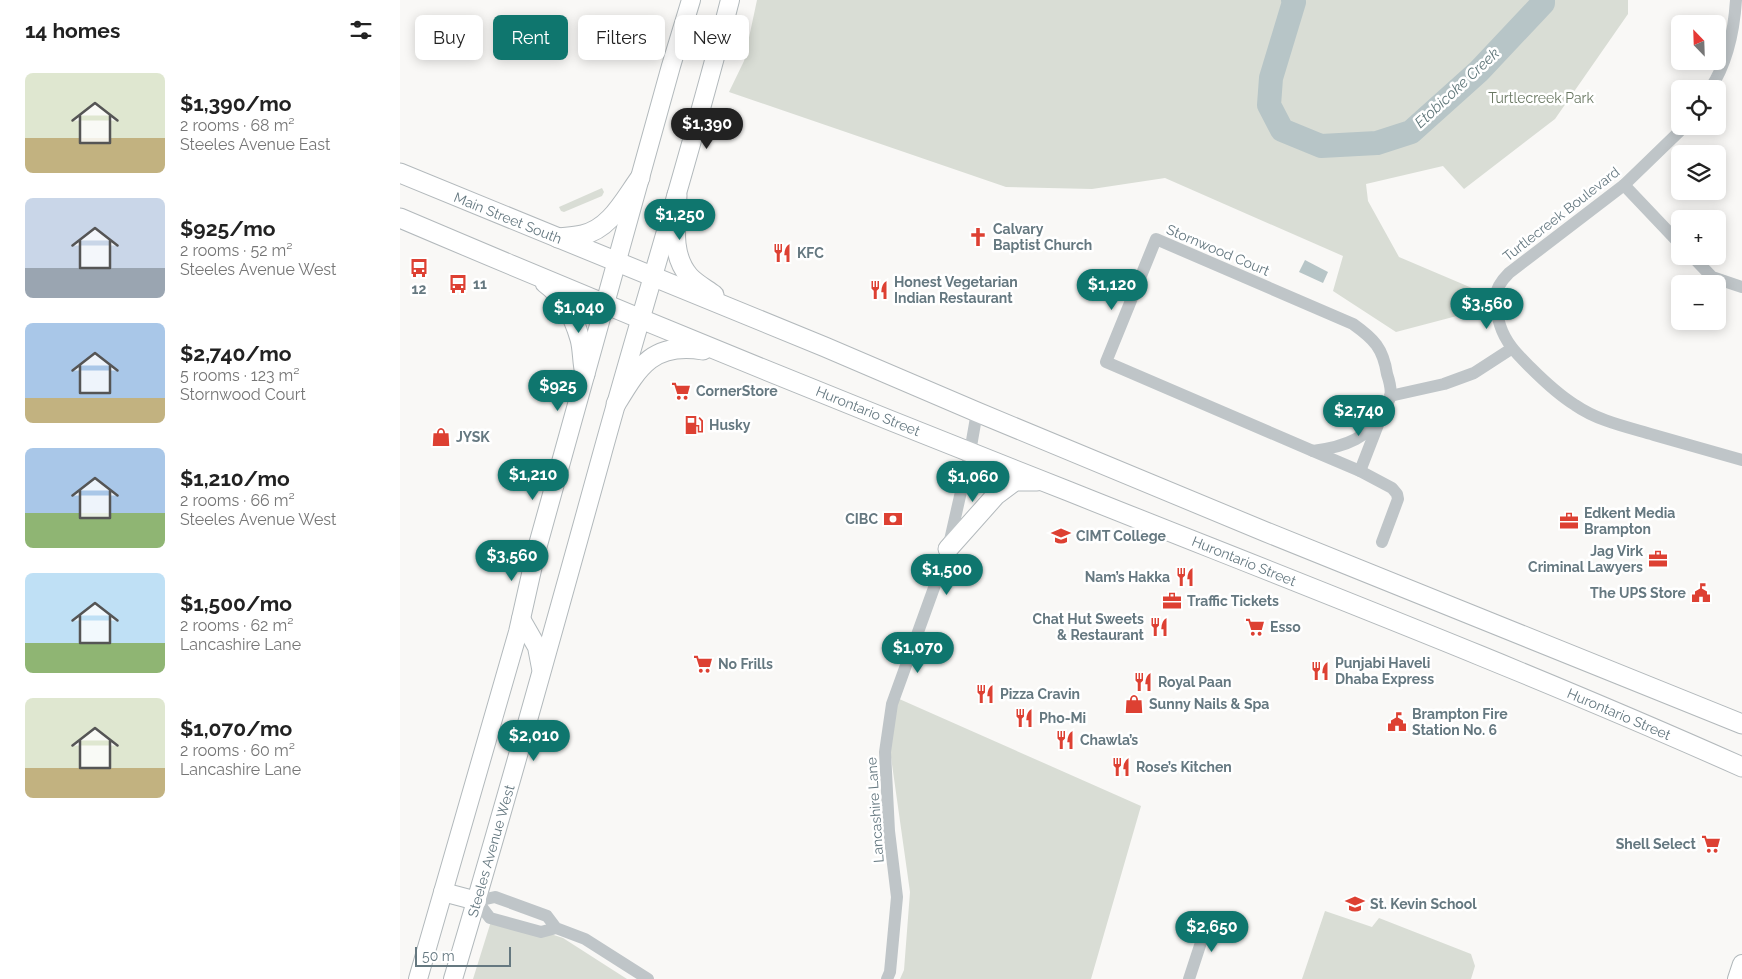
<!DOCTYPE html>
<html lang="en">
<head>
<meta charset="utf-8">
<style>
  body { margin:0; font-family:Raleway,sans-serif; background:#f6f6f6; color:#222; height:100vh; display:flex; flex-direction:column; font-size:19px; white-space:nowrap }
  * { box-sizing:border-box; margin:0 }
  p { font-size:16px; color:#767676 }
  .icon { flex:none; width:28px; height:28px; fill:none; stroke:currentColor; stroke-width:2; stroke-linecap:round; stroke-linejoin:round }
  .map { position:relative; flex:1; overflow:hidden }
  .sheet { display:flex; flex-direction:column; background:#fff; width:400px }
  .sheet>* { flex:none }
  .banner { position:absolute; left:15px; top:15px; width:475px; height:45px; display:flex; gap:10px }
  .needle { width:32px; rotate:337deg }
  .controls { position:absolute; left:1271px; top:15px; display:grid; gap:10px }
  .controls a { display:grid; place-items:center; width:55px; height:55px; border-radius:8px; background:#fff; box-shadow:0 2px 12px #0003; font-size:25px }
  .scale { position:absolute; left:15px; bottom:12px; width:96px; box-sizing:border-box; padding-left:5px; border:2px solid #657880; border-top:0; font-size:14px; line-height:18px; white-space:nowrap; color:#657880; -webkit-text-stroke:4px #fff; paint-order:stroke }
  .price { position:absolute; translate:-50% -42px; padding:0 11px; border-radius:18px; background:#0f766e; color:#fff; font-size:16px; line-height:32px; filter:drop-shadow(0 1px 2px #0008) }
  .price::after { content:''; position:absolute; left:50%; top:30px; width:15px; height:11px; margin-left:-8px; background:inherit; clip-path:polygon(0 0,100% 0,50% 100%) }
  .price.selected { background:#222; color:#fff }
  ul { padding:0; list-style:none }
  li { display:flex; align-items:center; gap:15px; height:125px; padding:0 25px }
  li span { display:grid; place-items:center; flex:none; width:140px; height:100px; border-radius:8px; color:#555 }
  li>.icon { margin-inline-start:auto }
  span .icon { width:60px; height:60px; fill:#fffc; stroke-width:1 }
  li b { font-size:21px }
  h2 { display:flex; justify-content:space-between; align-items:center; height:60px; padding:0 25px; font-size:21px }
  .tag { padding:0 18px; border-radius:8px; background:#fff; box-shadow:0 2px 12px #0003; font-size:18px; line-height:45px }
  .tag.selected { background:#0f766e; color:#fff }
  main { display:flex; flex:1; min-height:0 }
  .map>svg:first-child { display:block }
</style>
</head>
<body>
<main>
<section class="sheet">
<h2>14 homes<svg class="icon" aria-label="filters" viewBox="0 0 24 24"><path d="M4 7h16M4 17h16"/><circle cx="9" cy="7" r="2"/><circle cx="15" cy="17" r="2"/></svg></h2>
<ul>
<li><span style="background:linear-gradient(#dfe7d0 65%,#c2b280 0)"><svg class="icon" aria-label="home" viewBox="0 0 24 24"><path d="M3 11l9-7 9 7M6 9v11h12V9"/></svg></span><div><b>$1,390/mo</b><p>2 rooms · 68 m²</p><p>Steeles Avenue East</p></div></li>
<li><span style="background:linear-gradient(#c9d6e8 70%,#9aa5b1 0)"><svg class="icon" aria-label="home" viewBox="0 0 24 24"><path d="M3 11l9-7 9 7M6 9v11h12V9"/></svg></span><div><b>$925/mo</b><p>2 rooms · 52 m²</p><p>Steeles Avenue West</p></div></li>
<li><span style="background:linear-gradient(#a9c7e8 75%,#c2b280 0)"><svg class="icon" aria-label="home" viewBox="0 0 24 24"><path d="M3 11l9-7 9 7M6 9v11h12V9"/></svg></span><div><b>$2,740/mo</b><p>5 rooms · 123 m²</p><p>Stornwood Court</p></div></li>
<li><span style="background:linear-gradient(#a9c7e8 65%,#8fb573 0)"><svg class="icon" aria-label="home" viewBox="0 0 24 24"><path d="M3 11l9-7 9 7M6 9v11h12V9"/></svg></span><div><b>$1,210/mo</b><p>2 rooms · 66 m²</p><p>Steeles Avenue West</p></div></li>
<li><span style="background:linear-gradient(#bfe0f5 70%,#8fb573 0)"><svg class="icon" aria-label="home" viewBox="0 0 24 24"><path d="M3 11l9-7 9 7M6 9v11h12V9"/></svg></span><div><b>$1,500/mo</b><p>2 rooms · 62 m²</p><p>Lancashire Lane</p></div></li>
<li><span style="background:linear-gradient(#dfe7d0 70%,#c2b280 0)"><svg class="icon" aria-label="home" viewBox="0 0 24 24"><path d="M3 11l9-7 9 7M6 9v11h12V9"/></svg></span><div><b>$1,070/mo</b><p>2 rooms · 60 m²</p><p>Lancashire Lane</p></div></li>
</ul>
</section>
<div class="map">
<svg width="1342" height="979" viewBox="0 0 1342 979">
  <rect width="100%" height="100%" fill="#f9f8f6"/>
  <g fill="#d9ddd5">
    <path d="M 357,0 L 1228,0 L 1228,14 L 1155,119 L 1064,189 L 1043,166 L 966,184 L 968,201 L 999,257 L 1079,291 L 1072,312 L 996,332 L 933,291 L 943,256 L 765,178 L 692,189 L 606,187 L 329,92 L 344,61 Z"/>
    <path d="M 202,188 L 204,192 L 202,196 L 164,212 L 161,211 L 159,207 Z"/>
    <path d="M 497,698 L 741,806 L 691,979 L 500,979 L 504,970 L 510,892 L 489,743 Z"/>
    <path d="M 925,911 L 972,927 L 979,918 L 1071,954 L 1075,966 L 1071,979 L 902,979 Z"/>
    <path d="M 93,915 L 163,938 L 227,979 L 73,979 Z"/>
  </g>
  <path fill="#b7c5c7" d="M 905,260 L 928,272 L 923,283 L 899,272 Z"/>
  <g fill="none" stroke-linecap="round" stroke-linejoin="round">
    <path stroke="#b7c5c7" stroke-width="24" d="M 893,0 L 894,2 L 871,78 L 869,105 L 882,130 L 921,146 L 977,143 L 1011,132 L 1079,71 L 1143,3 L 1143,0"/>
    <g stroke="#b2b9bc" stroke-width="20">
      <g id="secondary">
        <path d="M 121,619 L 137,647 L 141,668"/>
        <path d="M 43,892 L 77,901"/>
        <path d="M 18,979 L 118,632 L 136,552 L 271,66 L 291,0"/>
        <path d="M 53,979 C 105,806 153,632 201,458 C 243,305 291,154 330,0"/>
        <path d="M 1337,979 L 1342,964"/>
      </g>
    </g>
    <g stroke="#b3b9bc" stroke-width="21">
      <g id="primary">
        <path d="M 0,173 L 425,347 L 577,412 L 866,532 L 1342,724"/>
        <path d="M 277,195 C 276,222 270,254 289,276 C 295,283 306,289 314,295"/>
        <path d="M 0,218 C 221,312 444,403 668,491 C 893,581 1120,668 1342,767"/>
        <path d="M 158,238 C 166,237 174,237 182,235 C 210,229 224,200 240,178"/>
        <path d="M 145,283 C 163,296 174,318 180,339 C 183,350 182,362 185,374"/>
        <path d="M 216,404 C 239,366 253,342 303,350"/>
        <path d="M 548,549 L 596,495 L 615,481 L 637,481"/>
      </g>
    </g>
    <g stroke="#bfc5c8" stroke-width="12">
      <path d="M 1310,89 C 1328,62 1334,31 1336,0"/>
      <path d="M 1285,126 L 1224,185 L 1109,273 C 1091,291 1093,303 1100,325 C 1106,344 1118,355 1131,368 C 1145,382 1159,395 1175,405 C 1198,421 1227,427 1254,435 C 1283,443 1313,452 1342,460"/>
      <path d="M 1224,185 L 1280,244"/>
      <path d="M 756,239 L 953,324 C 974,339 983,348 987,374 C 989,380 992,390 990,397 C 990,400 987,404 985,407 C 972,438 944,447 913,451 L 706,362 Z"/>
      <path d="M 1292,256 L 1312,277 L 1342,287"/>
      <path d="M 990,396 L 1044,384 L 1074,373 L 1111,349"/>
      <path d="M 913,451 L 960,471 L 992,488 L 997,494 L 998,499 L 982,542"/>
      <path d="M 960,471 L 979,422"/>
      <path d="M 156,928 L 141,932 L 90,918 L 77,901 L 95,897 L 147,916 L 156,928 L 185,939 L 248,979"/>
      <path d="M 487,979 L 490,972 L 497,897 L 489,831 L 485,752 L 492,704 L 548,549 L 570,452 L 577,412"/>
      <path d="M 789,979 L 809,918"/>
    </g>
    <use href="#secondary" stroke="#fff" stroke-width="18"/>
    <use href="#primary" stroke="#fff" stroke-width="19"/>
  </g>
  <defs>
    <g id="church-bare" transform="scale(1.5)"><path d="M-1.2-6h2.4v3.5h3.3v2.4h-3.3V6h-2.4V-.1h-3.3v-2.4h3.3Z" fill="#dd4032" stroke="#fff" stroke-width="2.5" paint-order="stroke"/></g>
    <g id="restaurant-bare" transform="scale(1.5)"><path d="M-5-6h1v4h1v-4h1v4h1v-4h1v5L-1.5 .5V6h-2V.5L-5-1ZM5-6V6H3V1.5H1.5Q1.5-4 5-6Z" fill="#dd4032" stroke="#fff" stroke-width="2.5" paint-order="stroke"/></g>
    <g id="bus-bare" transform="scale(1.5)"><path d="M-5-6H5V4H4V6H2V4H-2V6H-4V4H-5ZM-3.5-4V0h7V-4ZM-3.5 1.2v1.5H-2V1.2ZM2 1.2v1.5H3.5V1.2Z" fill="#dd4032" stroke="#fff" stroke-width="2.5" paint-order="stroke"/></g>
    <g id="supermarket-bare" transform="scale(1.5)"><path d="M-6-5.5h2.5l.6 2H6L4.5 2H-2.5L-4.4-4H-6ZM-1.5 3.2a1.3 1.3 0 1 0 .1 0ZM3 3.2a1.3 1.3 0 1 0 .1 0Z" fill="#dd4032" stroke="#fff" stroke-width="2.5" paint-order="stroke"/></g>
    <g id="fuel-bare" transform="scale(1.5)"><path d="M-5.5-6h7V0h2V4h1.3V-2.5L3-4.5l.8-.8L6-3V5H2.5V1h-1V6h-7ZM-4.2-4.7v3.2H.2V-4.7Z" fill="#dd4032" stroke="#fff" stroke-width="2.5" paint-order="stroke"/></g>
    <g id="shop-bare" transform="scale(1.5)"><path d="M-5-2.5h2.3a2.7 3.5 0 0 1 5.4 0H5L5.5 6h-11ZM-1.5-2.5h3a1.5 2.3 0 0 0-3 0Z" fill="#dd4032" stroke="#fff" stroke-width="2.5" paint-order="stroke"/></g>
    <g id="bank-bare" transform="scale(1.5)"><path d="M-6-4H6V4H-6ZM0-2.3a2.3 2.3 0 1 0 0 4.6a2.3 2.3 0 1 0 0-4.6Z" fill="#dd4032" stroke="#fff" stroke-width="2.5" paint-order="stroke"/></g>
    <g id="office-bare" transform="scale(1.5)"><path d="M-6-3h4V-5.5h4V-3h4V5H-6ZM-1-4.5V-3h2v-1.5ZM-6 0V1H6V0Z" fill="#dd4032" stroke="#fff" stroke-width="2.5" paint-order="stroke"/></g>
    <g id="university-bare" transform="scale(1.5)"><path d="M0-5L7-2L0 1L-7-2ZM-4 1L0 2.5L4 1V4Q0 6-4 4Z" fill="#dd4032" stroke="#fff" stroke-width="2.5" paint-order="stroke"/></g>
    <g id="civic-bare" transform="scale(1.5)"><path d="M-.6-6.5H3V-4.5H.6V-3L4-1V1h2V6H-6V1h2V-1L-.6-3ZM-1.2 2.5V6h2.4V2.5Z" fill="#dd4032" stroke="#fff" stroke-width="2.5" paint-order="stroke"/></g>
    <g id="school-bare" transform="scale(1.5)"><path d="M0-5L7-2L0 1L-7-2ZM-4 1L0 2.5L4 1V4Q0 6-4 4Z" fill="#dd4032" stroke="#fff" stroke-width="2.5" paint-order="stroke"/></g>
  </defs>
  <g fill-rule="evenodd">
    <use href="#church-bare" x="578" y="237"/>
    <use href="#restaurant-bare" x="382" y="253"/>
    <use href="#bus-bare" x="19" y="268"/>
    <use href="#bus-bare" x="58" y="284"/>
    <use href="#restaurant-bare" x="479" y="290"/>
    <use href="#supermarket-bare" x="281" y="391"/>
    <use href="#fuel-bare" x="294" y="425"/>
    <use href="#shop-bare" x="41" y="437"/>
    <use href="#bank-bare" x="493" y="519"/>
    <use href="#office-bare" x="1169" y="521"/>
    <use href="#university-bare" x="661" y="536"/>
    <use href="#office-bare" x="1258" y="559"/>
    <use href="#restaurant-bare" x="785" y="577"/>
    <use href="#civic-bare" x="1301" y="593"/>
    <use href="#office-bare" x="772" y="601"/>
    <use href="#restaurant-bare" x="759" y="627"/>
    <use href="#supermarket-bare" x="855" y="627"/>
    <use href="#supermarket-bare" x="303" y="664"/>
    <use href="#restaurant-bare" x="920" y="671"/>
    <use href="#restaurant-bare" x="743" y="682"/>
    <use href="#restaurant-bare" x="585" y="694"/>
    <use href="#shop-bare" x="734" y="704"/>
    <use href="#restaurant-bare" x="624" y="718"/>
    <use href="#civic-bare" x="997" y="722"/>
    <use href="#restaurant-bare" x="665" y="740"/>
    <use href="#restaurant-bare" x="721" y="767"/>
    <use href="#supermarket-bare" x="1311" y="844"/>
    <use href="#school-bare" x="955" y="904"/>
  </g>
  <g text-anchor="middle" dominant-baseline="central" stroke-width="5" stroke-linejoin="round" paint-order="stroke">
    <g font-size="14" fill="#6a7863" stroke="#fff">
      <text x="1141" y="98">Turtlecreek Park</text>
    </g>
    <g font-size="14" fill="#657880" stroke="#fff">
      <text transform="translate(1161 214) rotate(-38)">Turtlecreek Boulevard</text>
      <text transform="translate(108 218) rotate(22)">Main Street South</text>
      <text transform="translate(818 250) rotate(23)">Stornwood Court</text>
      <text transform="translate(468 411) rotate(22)">Hurontario Street</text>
      <text transform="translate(844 561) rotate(22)">Hurontario Street</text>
      <text transform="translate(1219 714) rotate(23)">Hurontario Street</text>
      <text transform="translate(475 810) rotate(-94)">Lancashire Lane</text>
      <text transform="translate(91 851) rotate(-74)">Steeles Avenue West</text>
    </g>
    <g font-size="14" font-weight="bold" fill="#657880" stroke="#fff" text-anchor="start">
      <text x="593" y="229">Calvary<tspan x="593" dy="16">Baptist Church</tspan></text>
      <text x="397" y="253">KFC</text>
      <text x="494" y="282">Honest Vegetarian<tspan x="494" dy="16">Indian Restaurant</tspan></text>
      <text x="73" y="284">11</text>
      <text x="19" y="289" text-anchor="middle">12</text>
      <text x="296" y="391">CornerStore</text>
      <text x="309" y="425">Husky</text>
      <text x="56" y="437">JYSK</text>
      <text x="1184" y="513">Edkent Media<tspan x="1184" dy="16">Brampton</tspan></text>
      <text x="478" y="519" text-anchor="end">CIBC</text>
      <text x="676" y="536">CIMT College</text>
      <text x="1243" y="551" text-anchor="end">Jag Virk<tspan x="1243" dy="16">Criminal Lawyers</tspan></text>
      <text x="770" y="577" text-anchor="end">Nam’s Hakka</text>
      <text x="1286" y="593" text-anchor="end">The UPS Store</text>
      <text x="787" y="601">Traffic Tickets</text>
      <text x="744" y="619" text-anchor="end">Chat Hut Sweets<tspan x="744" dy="16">&amp; Restaurant</tspan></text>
      <text x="870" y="627">Esso</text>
      <text x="935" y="663">Punjabi Haveli<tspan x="935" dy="16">Dhaba Express</tspan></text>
      <text x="318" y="664">No Frills</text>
      <text x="758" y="682">Royal Paan</text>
      <text x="600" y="694">Pizza Cravin</text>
      <text x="749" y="704">Sunny Nails &amp; Spa</text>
      <text x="1012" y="714">Brampton Fire<tspan x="1012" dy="16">Station No. 6</tspan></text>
      <text x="639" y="718">Pho-Mi</text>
      <text x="680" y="740">Chawla’s</text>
      <text x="736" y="767">Rose’s Kitchen</text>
      <text x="1296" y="844" text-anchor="end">Shell Select</text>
      <text x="970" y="904">St. Kevin School</text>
    </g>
    <g font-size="15" font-style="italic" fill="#60777a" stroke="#fff">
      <text transform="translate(1057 88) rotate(-43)">Etobicoke Creek</text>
    </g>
  </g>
</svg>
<div class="controls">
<a><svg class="needle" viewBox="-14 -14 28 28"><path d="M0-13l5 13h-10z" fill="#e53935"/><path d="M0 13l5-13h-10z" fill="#767676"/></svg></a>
<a><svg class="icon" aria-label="locate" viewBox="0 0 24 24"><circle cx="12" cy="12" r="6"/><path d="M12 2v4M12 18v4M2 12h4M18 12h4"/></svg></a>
<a><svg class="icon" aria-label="layers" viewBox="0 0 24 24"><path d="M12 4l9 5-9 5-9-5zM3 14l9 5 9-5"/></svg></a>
<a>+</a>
<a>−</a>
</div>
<div class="scale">50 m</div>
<b class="price selected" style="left:307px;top:150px">$1,390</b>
<b class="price" style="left:280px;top:241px">$1,250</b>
<b class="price" style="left:712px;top:311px">$1,120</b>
<b class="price" style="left:1087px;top:330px">$3,560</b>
<b class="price" style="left:179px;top:334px">$1,040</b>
<b class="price" style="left:158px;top:412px">$925</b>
<b class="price" style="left:959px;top:437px">$2,740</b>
<b class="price" style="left:133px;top:501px">$1,210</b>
<b class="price" style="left:573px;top:503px">$1,060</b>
<b class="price" style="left:112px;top:582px">$3,560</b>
<b class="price" style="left:547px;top:596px">$1,500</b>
<b class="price" style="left:518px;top:674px">$1,070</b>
<b class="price" style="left:134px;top:762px">$2,010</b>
<b class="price" style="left:812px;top:953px">$2,650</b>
<div class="banner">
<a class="tag">Buy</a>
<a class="tag selected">Rent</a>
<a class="tag">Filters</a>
<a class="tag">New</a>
</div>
</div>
</main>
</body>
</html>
